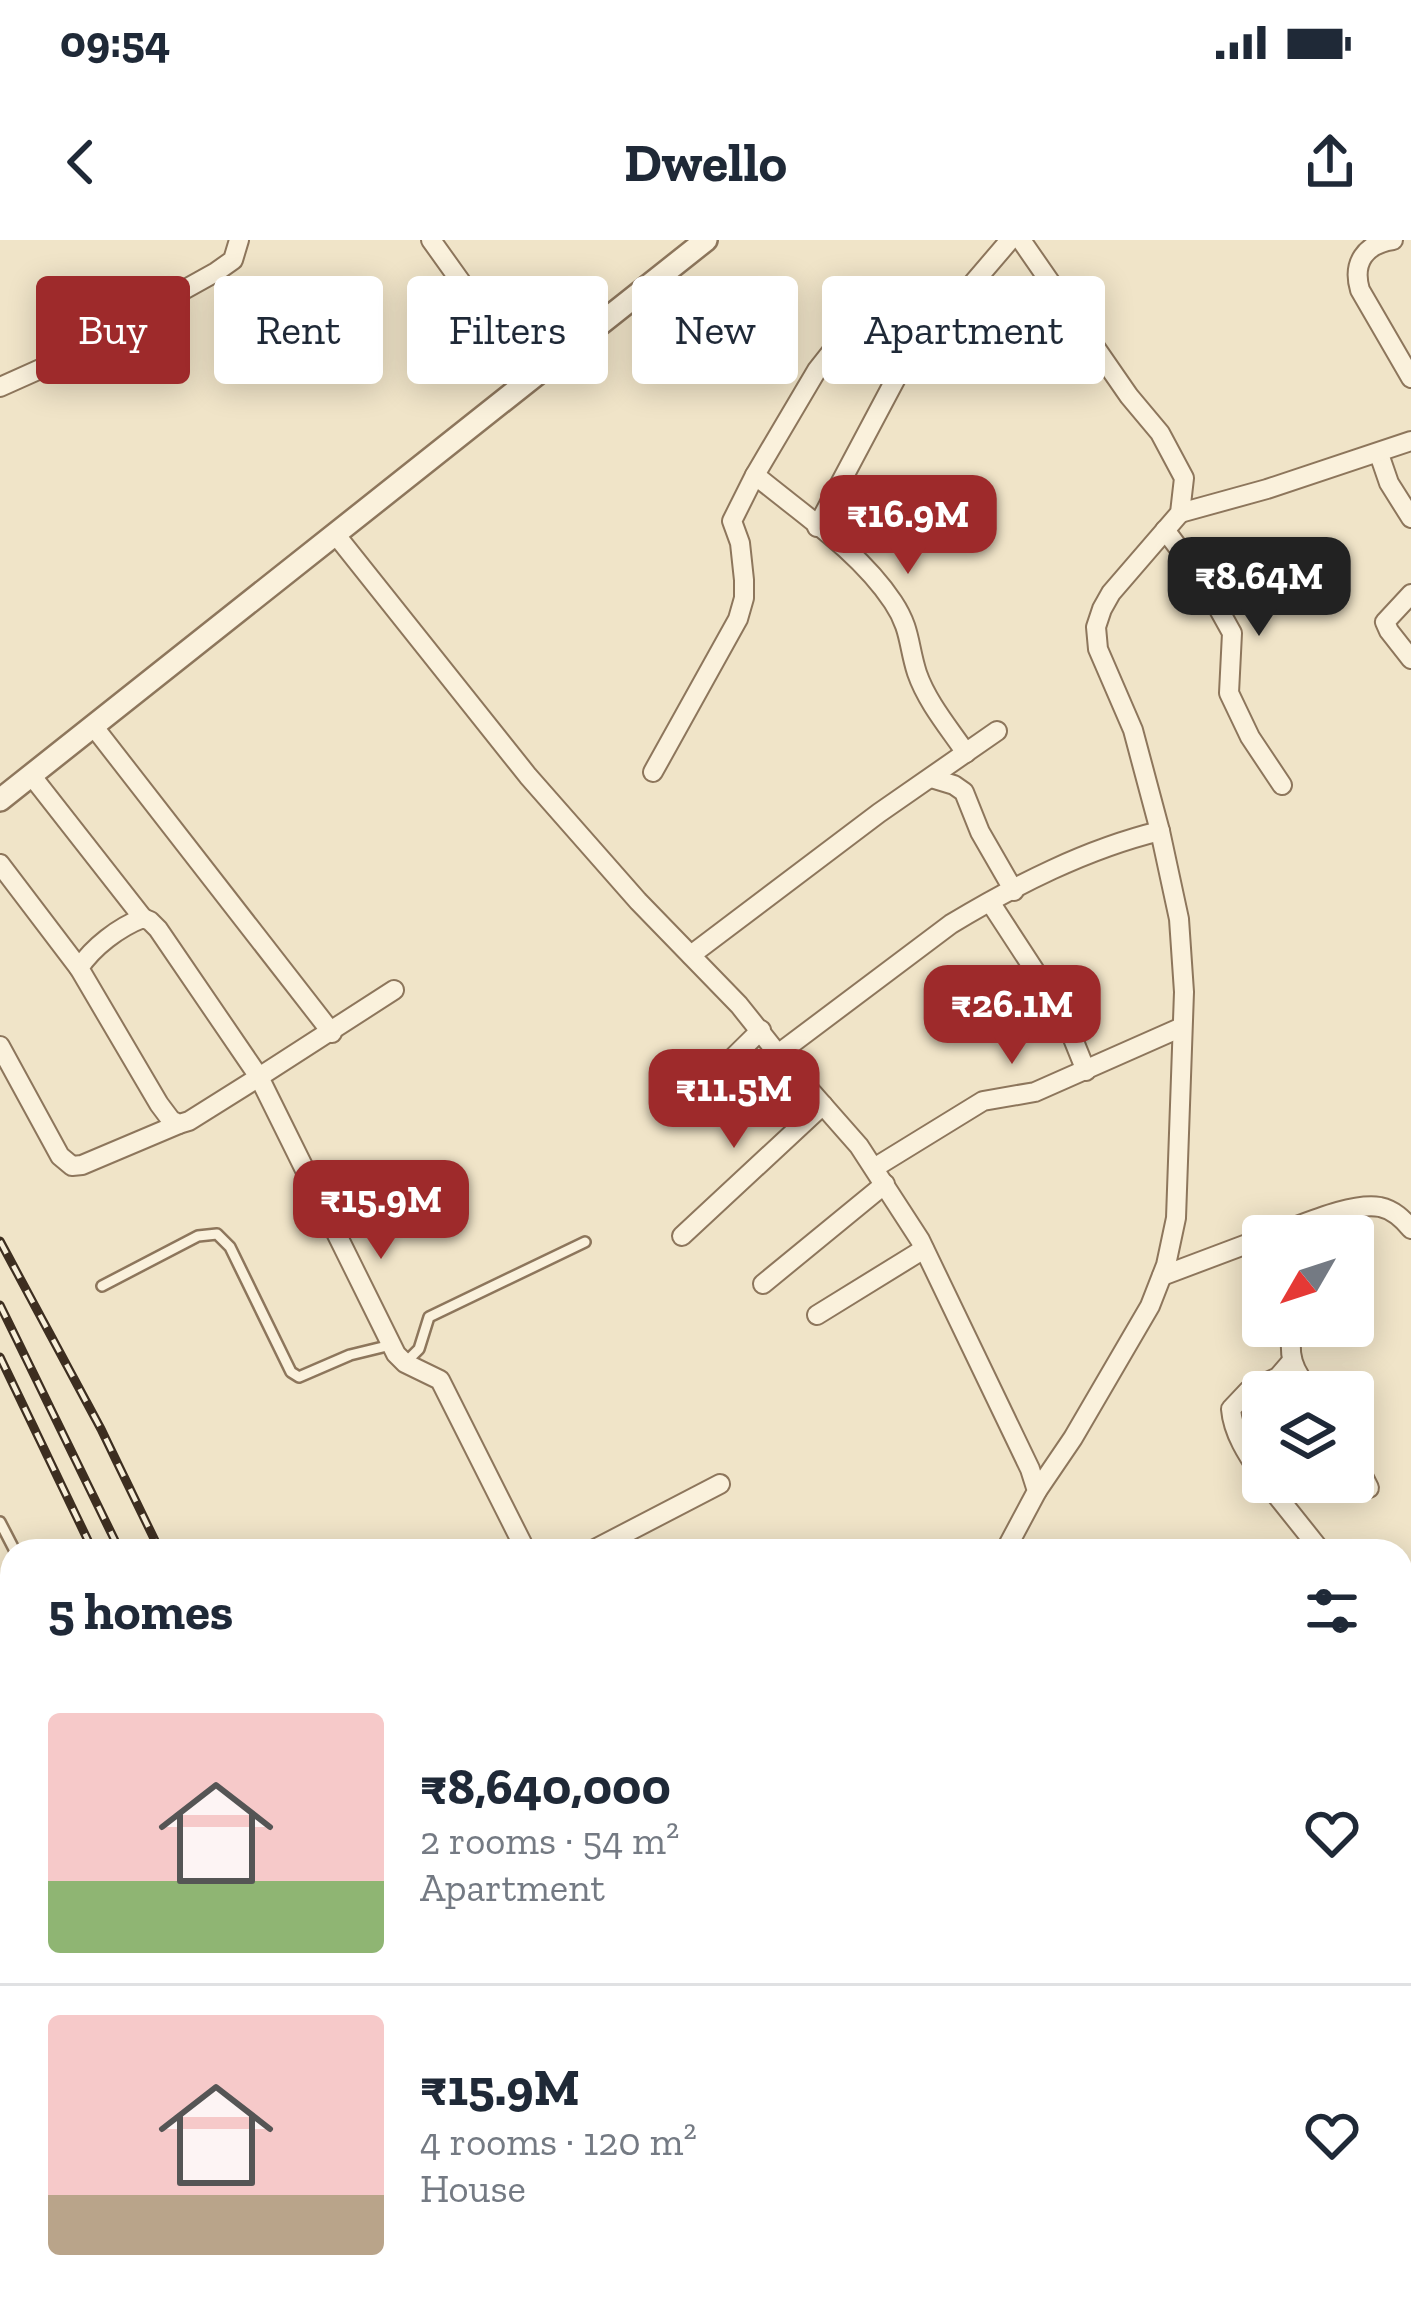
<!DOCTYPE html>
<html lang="en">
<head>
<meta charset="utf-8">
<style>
  body { margin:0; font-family:"Zilla Slab",serif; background:#f2f2f3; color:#1f2937; height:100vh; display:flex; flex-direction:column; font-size:45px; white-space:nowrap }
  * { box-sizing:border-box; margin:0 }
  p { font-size:39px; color:#747a83 }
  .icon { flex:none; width:66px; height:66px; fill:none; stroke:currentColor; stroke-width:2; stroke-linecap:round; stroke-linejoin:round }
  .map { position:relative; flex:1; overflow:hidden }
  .side { position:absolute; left:0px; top:1299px; width:1413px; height:768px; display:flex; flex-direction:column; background:#fff; border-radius:36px 36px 0 0; box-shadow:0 6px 30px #0003 }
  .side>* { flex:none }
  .banner { position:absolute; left:36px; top:36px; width:1341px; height:108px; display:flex; gap:24px }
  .needle { width:78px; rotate:231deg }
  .fabs { position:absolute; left:1242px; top:975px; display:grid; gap:24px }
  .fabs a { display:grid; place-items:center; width:132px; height:132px; border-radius:12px; background:#fff; box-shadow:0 6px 30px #0003; font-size:60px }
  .price { position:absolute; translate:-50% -102px; padding:0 27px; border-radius:24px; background:#9e2a2b; color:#fff; font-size:39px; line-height:78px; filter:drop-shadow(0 3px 6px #0008) }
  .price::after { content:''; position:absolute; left:50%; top:72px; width:36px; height:27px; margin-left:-18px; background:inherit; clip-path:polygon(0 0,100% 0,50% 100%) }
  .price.current { background:#222; color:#fff }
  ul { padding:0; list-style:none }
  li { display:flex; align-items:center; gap:36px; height:300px; padding:0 48px }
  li+li { border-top:3px solid #e0e1e3 }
  li span { display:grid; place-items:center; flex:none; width:336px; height:240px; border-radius:12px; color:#555 }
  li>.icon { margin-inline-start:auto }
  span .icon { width:144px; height:144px; fill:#fffc; stroke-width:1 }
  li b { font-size:51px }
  h2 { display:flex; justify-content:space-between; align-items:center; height:144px; padding:0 48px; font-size:51px }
  .tag { padding:0 42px; border-radius:12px; background:#fff; box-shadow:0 6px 30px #0003; font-size:42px; line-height:108px }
  .tag.current { background:#9e2a2b; color:#fff }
  .status { display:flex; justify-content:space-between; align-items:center; height:84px; padding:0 60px; background:#fff; direction:ltr }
  .status svg { height:33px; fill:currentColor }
  header { display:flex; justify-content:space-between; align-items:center; height:156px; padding:0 48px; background:#fff; font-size:54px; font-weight:700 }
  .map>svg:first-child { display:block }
</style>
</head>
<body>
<div class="status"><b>09:54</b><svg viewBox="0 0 49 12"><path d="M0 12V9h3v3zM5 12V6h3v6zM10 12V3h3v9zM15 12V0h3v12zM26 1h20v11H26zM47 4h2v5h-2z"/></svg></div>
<header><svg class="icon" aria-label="back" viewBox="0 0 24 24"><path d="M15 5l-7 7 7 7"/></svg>Dwello<svg class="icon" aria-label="share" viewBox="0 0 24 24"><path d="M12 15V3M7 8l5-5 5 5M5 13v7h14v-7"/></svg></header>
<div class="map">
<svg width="1411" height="2067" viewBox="0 0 1411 2067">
  <rect width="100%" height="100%" fill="#f0e4c8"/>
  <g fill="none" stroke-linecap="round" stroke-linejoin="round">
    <g stroke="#8d765c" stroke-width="14">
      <g id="service">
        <path d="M 102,1046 L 198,996 L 217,994 L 230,1007 L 291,1132 L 299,1137 L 350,1115 L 391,1105"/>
        <path d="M 405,1123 L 419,1109 L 429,1077 L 585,1002"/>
        <path d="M 0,1282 L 15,1311"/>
        <path d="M 331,2055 L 337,2067"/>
      </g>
    </g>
    <g stroke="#8d765c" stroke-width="22">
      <g id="minor">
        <path d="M 431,0 L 531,140"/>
        <path d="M 1021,0 L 1129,156 L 1160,193 L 1184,238 L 1180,273 L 1111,353 L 1102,369 L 1096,387 L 1098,409 L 1133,490 L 1160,591 L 1179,679 L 1184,752 L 1176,978 L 1166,1025 L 1150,1066 L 1073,1198 L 1037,1251"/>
        <path d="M 1393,0 C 1365,4 1352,23 1360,50 L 1411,138"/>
        <path d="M 0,147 L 47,126 L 216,32 L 233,20 L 239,0"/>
        <path d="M 1379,214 L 1389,243 L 1411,278"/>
        <path d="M 755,235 C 802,274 859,311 893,362 C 911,389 908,405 917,433 C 927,462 949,488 966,513"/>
        <path d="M 1180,273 L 1267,249 L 1411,201"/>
        <path d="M 817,287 L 903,125"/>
        <path d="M 1165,290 L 1202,339 L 1232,393 L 1229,453 L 1250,497 L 1282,545"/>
        <path d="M 336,295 L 528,536 L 638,661 L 739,765 L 778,814 L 859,906 L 920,1000 L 1030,1229 L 1037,1251 L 1005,1311"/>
        <path d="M 1411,354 L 1385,382 L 1389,391 L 1411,419"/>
        <path d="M 94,487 L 332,793"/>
        <path d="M 653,532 L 738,379 L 744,358 L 744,340 L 740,303 L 732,281 L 755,235 L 817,130 L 832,111 C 862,109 872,138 903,125 L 1010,0"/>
        <path d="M 31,535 L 143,678"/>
        <path d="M 931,538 L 954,545 L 964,552 L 980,592 L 1014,651"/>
        <path d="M 0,624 L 79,728"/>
        <path d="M 990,662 L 1063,774 L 1086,831"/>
        <path d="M 143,678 L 150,681 L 158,689 L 259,837 L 189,881 L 179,884 L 171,880 L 159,864 L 79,728 C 93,707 119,687 143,678 Z"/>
        <path d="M 691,715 L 879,573 L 997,491"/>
        <path d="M 394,750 L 259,837 L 396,1114 L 405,1123 L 440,1140 L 526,1311"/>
        <path d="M 0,806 L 60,916 L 72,926 L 82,925 L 179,884"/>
        <path d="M 778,814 L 951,684 C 1016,645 1086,609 1160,591"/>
        <path d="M 683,867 L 761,790"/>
        <path d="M 874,928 L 983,861 L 1035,852 L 1182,787"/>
        <path d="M 682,996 L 823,865"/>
        <path d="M 1270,996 C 1300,986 1349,962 1380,967 C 1394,970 1403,979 1411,989"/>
        <path d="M 1162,1036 L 1263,998"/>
        <path d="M 763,1044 L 885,944"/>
        <path d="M 817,1075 L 924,1009"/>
        <path d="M 1294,1086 C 1286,1113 1293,1132 1312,1152"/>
        <path d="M 1353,1216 L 1369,1248"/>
        <path d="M 1263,1238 C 1249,1217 1233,1194 1231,1169 L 1248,1151 L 1278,1137 L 1291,1122"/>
        <path d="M 1266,1242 L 1321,1311"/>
        <path d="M 591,1311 L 720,1244"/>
        <path d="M 1401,1351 L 1411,1349"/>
        <path d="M 1401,1978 L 1411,1972"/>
        <path d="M 899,2055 L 905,2067"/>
        <path d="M 1198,2055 L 1203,2067"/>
        <path d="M 1094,2067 L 1122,2055"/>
        <path d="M 1227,2067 L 1251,2055"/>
      </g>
    </g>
    <g stroke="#8d765c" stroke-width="26">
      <g id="tertiary">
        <path d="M 0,560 L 706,0"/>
        <path d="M 0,1730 L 12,1755"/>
        <path d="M 157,2055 L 163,2067"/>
      </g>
    </g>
    <use href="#service" stroke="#faf1dc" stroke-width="9"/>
    <use href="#minor" stroke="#faf1dc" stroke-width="18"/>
    <use href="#tertiary" stroke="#faf1dc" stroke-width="21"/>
    <g stroke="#3d2e20" stroke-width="9">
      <g id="rail">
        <path d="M 0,1001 L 101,1189 L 160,1311"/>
        <path d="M 0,1065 L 120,1311"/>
        <path d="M 0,1117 L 93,1311"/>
        <path d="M 447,2055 L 453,2067"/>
        <path d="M 479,2055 L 485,2067"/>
        <path d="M 514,2055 L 520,2067"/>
      </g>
    </g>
    <use href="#rail" stroke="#f7eed8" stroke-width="4.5" stroke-dasharray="14" stroke-linecap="butt"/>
  </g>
</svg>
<div class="fabs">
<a><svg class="needle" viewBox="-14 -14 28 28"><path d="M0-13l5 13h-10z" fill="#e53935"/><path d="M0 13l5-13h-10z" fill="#747a83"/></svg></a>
<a><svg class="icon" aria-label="layers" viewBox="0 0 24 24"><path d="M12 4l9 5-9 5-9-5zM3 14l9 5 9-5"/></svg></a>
</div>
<b class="price" style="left:908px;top:337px">₹16.9M</b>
<b class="price current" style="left:1259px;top:399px">₹8.64M</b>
<b class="price" style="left:1012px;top:827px">₹26.1M</b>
<b class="price" style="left:734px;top:911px">₹11.5M</b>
<b class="price" style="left:381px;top:1022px">₹15.9M</b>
<div class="banner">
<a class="tag current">Buy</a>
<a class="tag">Rent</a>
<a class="tag">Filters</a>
<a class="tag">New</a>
<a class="tag">Apartment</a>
</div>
<section class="side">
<h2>5 homes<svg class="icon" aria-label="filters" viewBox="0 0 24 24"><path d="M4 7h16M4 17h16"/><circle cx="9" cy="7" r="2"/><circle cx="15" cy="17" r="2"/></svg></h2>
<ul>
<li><span style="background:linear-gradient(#f6c9c9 70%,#8fb573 0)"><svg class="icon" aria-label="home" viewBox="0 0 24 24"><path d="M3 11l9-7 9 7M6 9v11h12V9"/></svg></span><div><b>₹8,640,000</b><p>2 rooms · 54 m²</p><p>Apartment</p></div><svg class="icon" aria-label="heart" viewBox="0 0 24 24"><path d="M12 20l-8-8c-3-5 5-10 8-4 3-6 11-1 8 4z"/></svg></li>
<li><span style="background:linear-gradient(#f6c9c9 75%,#b9a48a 0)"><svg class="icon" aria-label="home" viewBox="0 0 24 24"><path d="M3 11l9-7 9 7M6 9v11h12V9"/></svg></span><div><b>₹15.9M</b><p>4 rooms · 120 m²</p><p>House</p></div><svg class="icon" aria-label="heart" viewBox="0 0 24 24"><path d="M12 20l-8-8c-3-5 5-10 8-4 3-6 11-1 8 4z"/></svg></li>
</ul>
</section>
</div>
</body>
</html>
